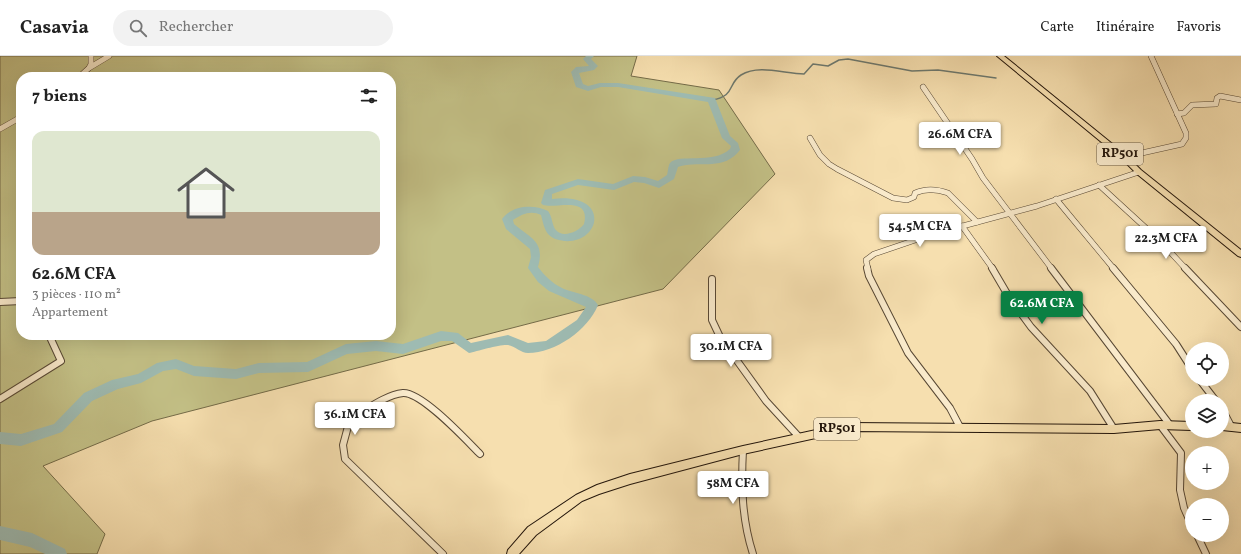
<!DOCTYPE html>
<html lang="fr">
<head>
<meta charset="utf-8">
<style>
  body { margin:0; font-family:Vollkorn,serif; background:#f2f2f2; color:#222; height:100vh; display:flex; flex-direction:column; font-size:15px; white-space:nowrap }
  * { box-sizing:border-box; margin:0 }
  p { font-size:13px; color:#767676 }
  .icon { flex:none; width:22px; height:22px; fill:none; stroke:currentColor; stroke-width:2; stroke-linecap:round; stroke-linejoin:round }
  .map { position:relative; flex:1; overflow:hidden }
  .side { position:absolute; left:16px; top:16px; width:380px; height:268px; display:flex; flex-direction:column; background:#fff; border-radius:16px; box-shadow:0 4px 16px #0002 }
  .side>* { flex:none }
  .controls { position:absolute; left:1185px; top:286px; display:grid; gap:8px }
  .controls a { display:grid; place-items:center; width:44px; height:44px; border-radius:50%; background:#fff; box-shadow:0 4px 16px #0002; font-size:20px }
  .price { position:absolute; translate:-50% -34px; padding:0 9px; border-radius:4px; background:#fff; color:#222; font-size:13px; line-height:26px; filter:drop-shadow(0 1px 2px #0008) }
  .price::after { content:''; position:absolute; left:50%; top:24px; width:12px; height:9px; margin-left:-6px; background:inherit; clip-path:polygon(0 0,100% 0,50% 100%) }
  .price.current { background:#0b8043; color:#fff }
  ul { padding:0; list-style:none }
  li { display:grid; align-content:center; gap:8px; height:212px; padding:0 16px }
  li+li { border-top:1px solid #e0e0e0 }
  li span { display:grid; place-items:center; height:124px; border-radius:12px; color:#555 }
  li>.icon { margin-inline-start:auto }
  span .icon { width:72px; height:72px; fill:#fffc; stroke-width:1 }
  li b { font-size:17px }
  h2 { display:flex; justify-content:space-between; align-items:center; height:48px; padding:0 16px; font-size:17px }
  header { display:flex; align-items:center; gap:24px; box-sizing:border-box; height:56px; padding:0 20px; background:#fff; border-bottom:1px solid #e0e0e0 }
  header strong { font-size:19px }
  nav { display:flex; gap:22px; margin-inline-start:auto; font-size:14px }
  .search { width:280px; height:36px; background:#f2f2f2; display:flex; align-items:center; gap:10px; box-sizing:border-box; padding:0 14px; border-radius:22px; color:#767676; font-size:15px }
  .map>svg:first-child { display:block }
</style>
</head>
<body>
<header>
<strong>Casavia</strong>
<div class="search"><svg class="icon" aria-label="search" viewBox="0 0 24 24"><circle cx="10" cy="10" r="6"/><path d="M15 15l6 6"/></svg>Rechercher</div>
<nav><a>Carte</a><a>Itinéraire</a><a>Favoris</a></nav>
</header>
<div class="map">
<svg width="1241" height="498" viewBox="0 0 1241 498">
  <rect width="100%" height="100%" fill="#f6dfaf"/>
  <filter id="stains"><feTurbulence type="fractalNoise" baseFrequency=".005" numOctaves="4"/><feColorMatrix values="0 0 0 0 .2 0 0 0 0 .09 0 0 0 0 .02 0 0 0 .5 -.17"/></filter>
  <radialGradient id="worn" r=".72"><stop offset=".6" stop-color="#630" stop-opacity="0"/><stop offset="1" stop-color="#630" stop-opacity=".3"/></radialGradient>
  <path fill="#c3c086" stroke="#746b48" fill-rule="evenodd" d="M 0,0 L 637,0 L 631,20 L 719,34 L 775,118 L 663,233 L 152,365 L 43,410 L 105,478 L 97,498 L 0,498 ZM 21,21 L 391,21 L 391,279 L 21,279 Z"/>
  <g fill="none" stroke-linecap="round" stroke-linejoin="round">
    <path stroke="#6d796f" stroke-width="1.5" d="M 712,44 C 736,40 727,28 741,19 C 759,8 785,18 804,18 L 813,8 L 828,10 L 839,4 L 848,3 L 912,15 L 938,14 L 996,22"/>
    <g fill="#9ebbb2" fill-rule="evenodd">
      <path d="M 586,0 L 594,0 L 591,3 L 598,10 L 594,14 L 579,17 L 583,28 L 588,30 L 600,27 L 618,27 L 715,42 L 730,80 L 738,87 L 740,94 C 724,115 701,105 681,110 L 678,111 L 674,123 L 659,132 L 644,127 L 634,126 L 614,134 L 578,129 L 552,138 L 552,143 C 612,136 601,188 564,185 C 559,184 553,183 549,179 C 544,174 543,166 541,159 C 531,154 522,158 513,164 L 514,168 C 532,183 545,186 538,211 C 545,220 552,227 562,232 C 572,237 592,238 598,249 C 588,274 555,297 528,297 C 521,297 515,290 508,289 C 501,288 477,295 469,297 L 452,285 L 441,285 L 403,298 L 376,295 L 347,298 L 308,316 L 259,317 L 236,323 L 194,320 L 176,313 L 163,315 L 141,327 L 118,333 L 92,345 L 62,376 L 21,390 L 0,388 L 0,376 L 21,378 L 54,368 L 84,337 L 112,324 L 138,318 L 157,307 L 176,303 L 194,310 L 236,313 L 259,307 L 307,306 L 346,288 L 376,285 L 403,288 L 441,275 L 458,277 L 471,287 L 508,279 L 528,287 L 546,285 L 577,264 L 586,251 L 549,235 L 538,226 L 528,212 L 531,201 L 530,193 L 506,173 L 502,163 C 512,149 534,148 548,155 C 552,160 552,168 555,173 C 562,183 578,176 584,168 C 591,139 556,153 543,149 L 541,147 L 545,134 L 578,123 L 613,128 L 633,120 L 645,121 L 658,125 L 667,119 C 668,116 668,110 670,107 C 679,97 712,109 730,93 L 731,90 L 722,82 L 708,46 L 618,31 L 601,31 L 588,35 L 576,31 L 571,16 L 576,11 L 589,10 L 583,3 Z"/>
      <path d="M 0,470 L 32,477 L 65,493 L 67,498 L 45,498 L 30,491 L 0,484 Z"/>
    </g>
    <g stroke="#584834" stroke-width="6">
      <g id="minor-far1">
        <path d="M 89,12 L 91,8 L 91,0"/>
        <path d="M 79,21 L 89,12 L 109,0"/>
        <path d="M 923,31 L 972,103 L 983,122 L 1052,213"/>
        <path d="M 1177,58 L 1184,57 L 1192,49 L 1216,48 L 1217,42 L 1220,40 L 1241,44"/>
        <path d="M 0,73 L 21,61"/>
        <path d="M 810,82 L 820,99 L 829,108 L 837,113 L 893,142 L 907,144 L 914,141 L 915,137 C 926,132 937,133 948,137 L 977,166"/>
        <path d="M 1124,101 L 1182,88 L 1186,82 L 1186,77 L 1151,0"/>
        <path d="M 1099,129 L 1159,184 L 1186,213"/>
        <path d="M 1056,143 L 1114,213"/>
        <path d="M 962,170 L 993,213"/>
        <path d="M 868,213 L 866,204 L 874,198 L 933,178 L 1037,150 L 1139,116"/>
      </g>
    </g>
    <g stroke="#584834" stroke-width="8">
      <g id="minor">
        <path d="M 867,212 L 869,220 L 908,297 L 950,352 L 960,371"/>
        <path d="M 992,212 L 1009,241 L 1031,271 L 1090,335 L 1114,373"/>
        <path d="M 1051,212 L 1170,369"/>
        <path d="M 1113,212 L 1176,288 L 1192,313"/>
        <path d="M 1185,212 L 1241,271"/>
        <path d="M 712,223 L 712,264 L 720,281 L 766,345 L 799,381"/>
        <path d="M 0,246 L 21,245"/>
        <path d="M 1199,323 L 1216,345"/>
        <path d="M 0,343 L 61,305 L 49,279"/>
        <path d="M 1222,353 L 1231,370"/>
        <path d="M 1160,369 L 1181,397 L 1180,434 L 1184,452 L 1192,470"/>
        <path d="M 743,394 C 741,430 742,464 753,498"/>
        <path d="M 1197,479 L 1206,498"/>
        <path d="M 443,498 L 345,403 L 343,389 L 350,363 C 366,354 385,339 403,337 C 422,336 466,384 480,398"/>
      </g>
    </g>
    <g stroke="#24160b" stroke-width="2">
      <g id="major">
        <path d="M 997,0 L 1004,0 L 1126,99 L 1141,114 L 1241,194 L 1241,201 L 1238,200 L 1137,118 L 1122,103 Z"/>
        <path d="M 1160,365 L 1192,366 L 1192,374 L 1160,373 L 1114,377 L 848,375 L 743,398 L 630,428 L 599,438 L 582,445 L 536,479 L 519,498 L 507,498 L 508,494 L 528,471 L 576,439 L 597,429 L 630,418 L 743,390 L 848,367 L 1114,369 Z"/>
        <path d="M 1222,366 L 1241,368 L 1241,376 L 1222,374 Z"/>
      </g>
    </g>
    <use href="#minor-far1" stroke="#f9eacb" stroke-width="5"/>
    <use href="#minor" stroke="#f9eacb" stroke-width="6"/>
    <use href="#major" fill="#f6dfaf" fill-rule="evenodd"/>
  </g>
  <g text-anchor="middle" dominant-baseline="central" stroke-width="3" stroke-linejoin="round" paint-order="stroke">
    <g fill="#f9eacb" stroke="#645645" stroke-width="1">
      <rect x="1097" y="87" width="46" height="22" rx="3"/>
      <rect x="814" y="362" width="46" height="22" rx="3"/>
    </g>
    <g font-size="13" font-weight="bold" fill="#24160b">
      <text x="1120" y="98">RP501</text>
      <text x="837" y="373">RP501</text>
    </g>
  </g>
  <rect width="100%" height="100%" filter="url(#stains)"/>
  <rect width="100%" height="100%" fill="url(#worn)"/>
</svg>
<div class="controls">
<a><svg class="icon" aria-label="locate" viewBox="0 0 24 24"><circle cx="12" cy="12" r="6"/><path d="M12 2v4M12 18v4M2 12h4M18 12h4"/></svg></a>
<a><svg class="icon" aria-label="layers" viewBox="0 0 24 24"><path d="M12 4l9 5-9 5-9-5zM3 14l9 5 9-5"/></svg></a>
<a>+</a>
<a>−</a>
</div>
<b class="price" style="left:960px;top:100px">26.6M CFA</b>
<b class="price" style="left:920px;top:192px">54.5M CFA</b>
<b class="price" style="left:1166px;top:204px">22.3M CFA</b>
<b class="price current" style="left:1042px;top:269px">62.6M CFA</b>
<b class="price" style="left:731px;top:312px">30.1M CFA</b>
<b class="price" style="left:355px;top:380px">36.1M CFA</b>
<b class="price" style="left:733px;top:449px">58M CFA</b>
<section class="side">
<h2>7 biens<svg class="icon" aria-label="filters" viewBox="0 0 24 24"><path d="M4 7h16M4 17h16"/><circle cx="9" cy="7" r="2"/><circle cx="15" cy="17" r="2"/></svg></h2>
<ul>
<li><span style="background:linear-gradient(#dfe7d0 65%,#b9a48a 0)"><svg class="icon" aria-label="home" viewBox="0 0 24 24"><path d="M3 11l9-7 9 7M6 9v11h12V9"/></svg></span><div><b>62.6M CFA</b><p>3 pièces · 110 m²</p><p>Appartement</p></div></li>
</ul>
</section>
</div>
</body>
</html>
